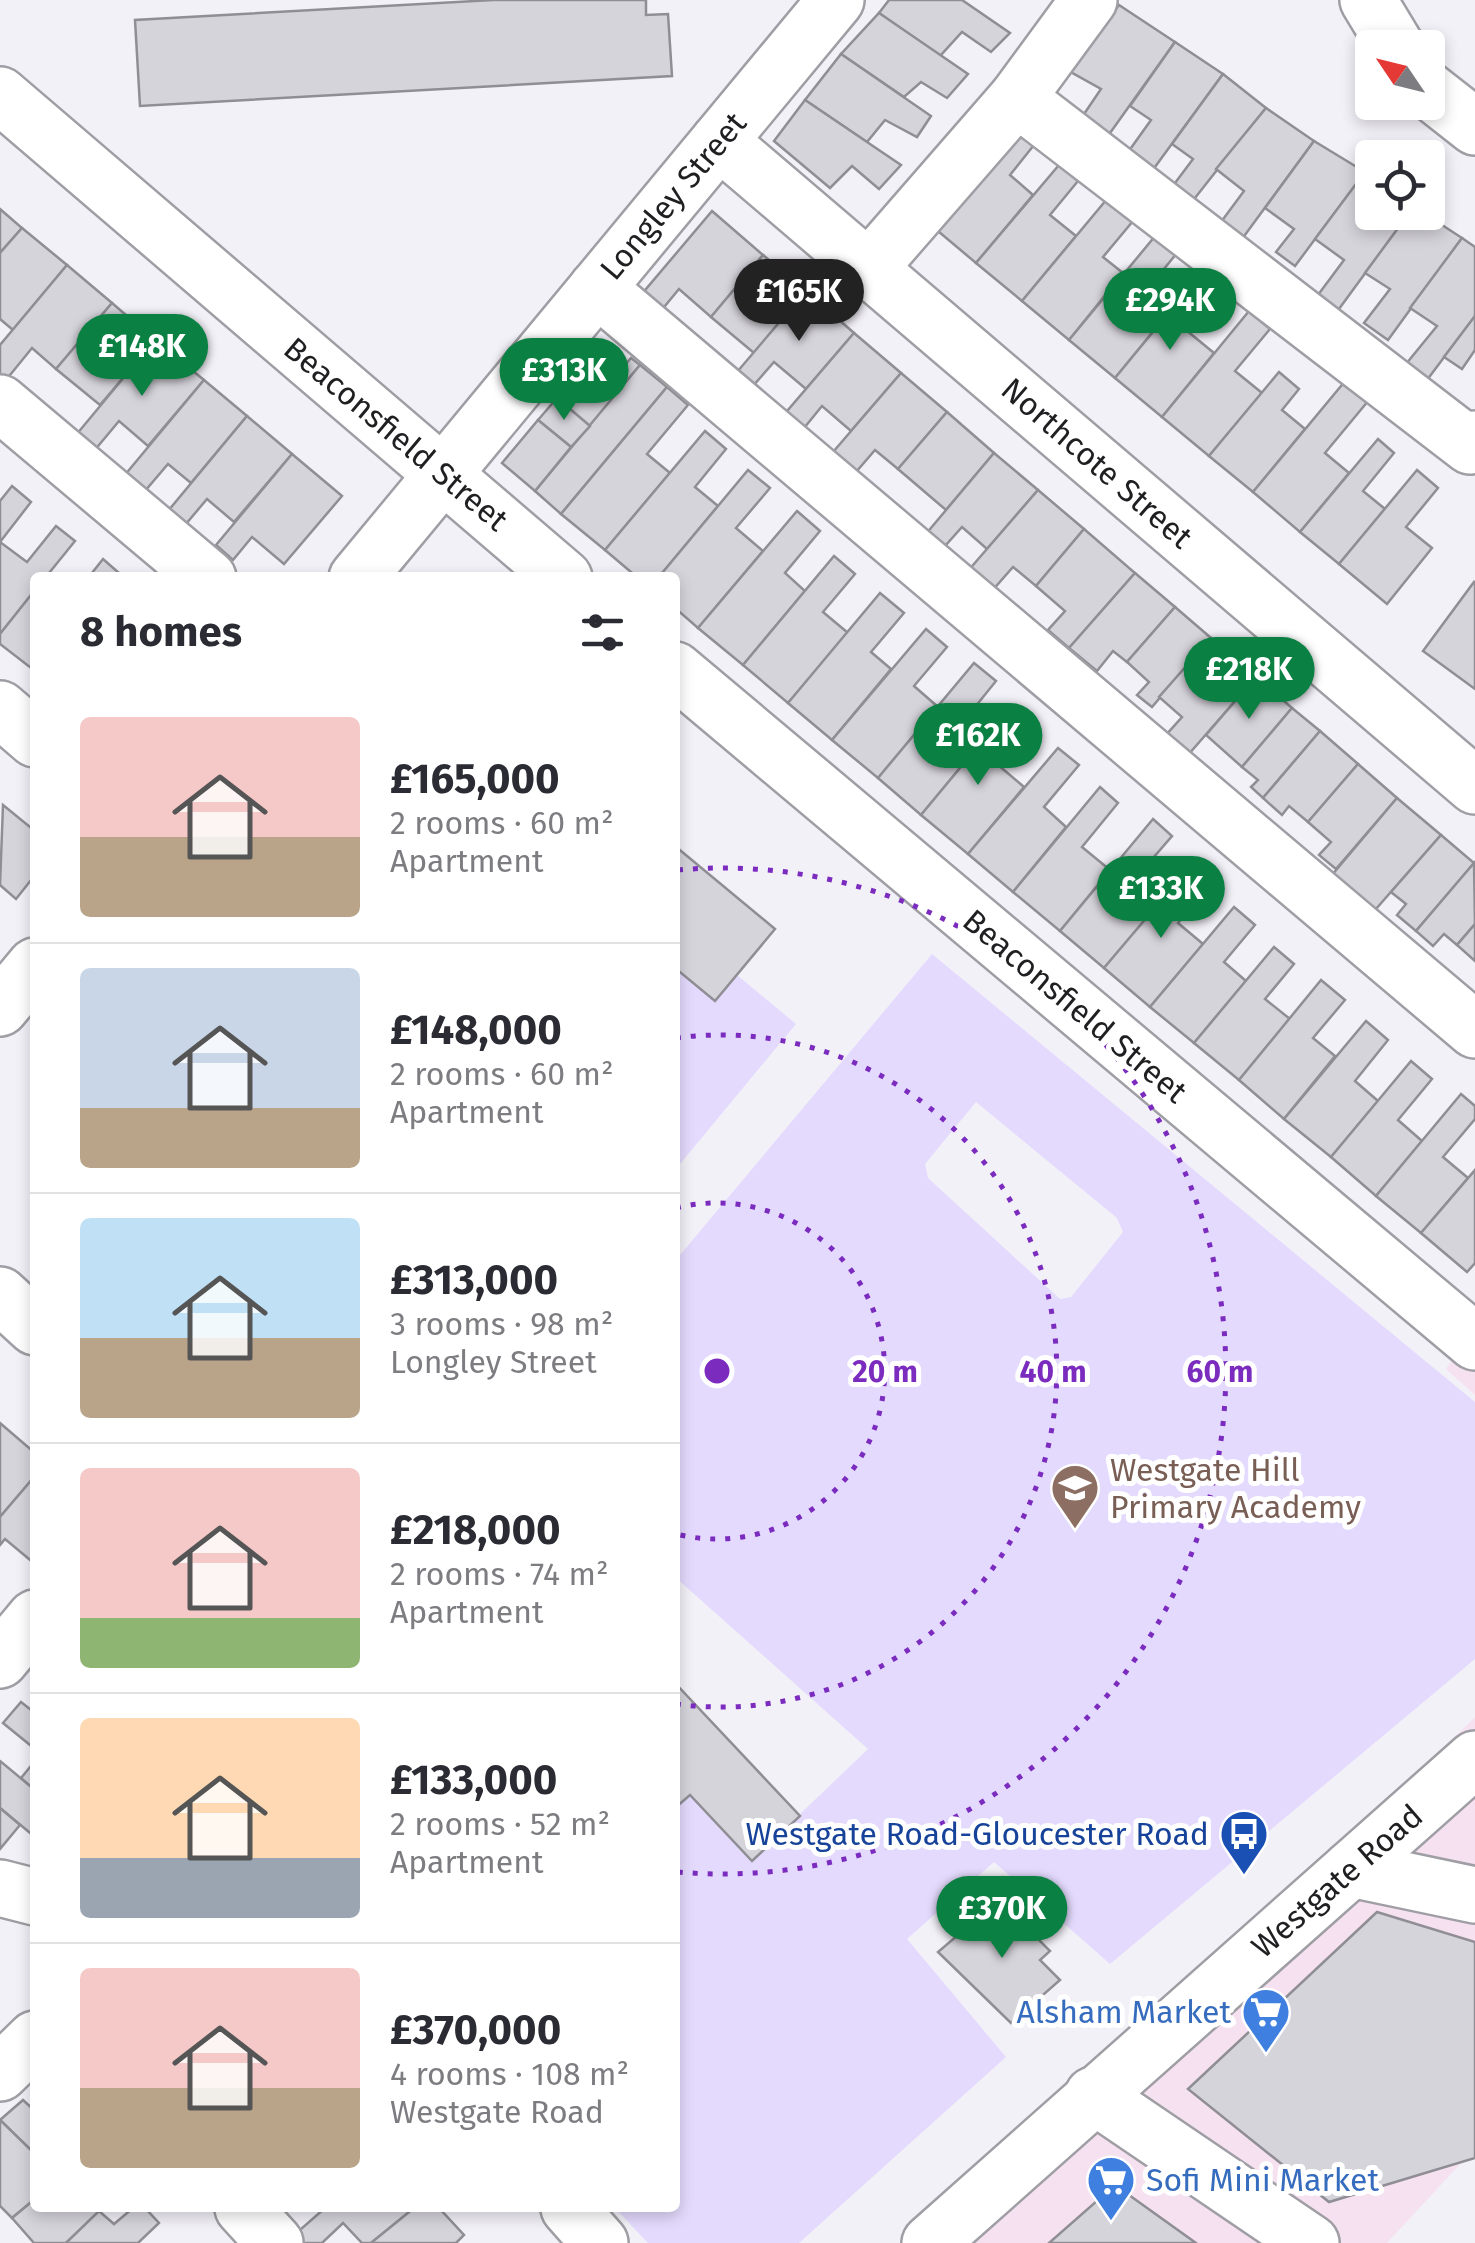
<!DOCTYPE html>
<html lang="en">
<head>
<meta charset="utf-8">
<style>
  body { margin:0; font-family:"Fira Sans",sans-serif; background:#f2f2f3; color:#2b2b33; height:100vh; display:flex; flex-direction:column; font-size:38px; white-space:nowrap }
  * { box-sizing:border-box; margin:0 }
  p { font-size:32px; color:#7c7c81 }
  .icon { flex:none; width:55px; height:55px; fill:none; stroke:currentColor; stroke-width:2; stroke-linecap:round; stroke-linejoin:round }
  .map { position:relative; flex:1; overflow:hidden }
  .panel { position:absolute; left:30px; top:572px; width:650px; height:1640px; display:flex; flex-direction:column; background:#fff; border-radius:10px; box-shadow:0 5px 15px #0003 }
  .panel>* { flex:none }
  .needle { width:65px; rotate:305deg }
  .buttons { position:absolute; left:1355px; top:30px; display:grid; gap:20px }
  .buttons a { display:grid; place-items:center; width:90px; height:90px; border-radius:10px; background:#fff; box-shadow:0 5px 15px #0003; font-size:50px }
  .price { position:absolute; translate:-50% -85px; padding:0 22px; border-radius:35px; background:#0b8043; color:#fff; font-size:32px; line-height:65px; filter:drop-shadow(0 2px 5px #0008) }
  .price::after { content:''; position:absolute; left:50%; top:60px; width:30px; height:22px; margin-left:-15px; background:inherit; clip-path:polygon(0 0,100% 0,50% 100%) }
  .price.selected { background:#222; color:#fff }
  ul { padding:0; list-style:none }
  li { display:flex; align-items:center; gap:30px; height:250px; padding:0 50px }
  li+li { border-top:2px solid #e1e1e2 }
  li span { display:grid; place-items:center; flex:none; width:280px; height:200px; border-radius:10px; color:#555 }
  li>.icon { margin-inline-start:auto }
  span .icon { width:120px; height:120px; fill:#fffc; stroke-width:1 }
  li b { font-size:42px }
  h2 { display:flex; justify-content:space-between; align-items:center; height:120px; padding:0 50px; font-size:42px }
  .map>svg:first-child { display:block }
</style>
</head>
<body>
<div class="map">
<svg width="1475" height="2243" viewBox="0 0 1475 2243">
  <rect width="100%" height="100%" fill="#f3f1f8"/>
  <g fill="#f6e1f0">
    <path d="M 1475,1327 L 1475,1395 L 1446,1369 Z"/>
    <path d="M 1475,1717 L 1475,2148 L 1387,2243 L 940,2243 Z"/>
  </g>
  <g fill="#e4dafd" fill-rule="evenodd">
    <path d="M 932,954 L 1475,1402 L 1475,1659 L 1110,1964 L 994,1862 L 907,1939 L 1006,2057 L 799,2243 L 648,2243 L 615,2208 L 675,2208 L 675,1808 L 690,1795 L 752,1860 L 868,1749 L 675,1577 L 675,1261 ZM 976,1102 L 1117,1218 L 1123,1232 L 1071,1297 L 1060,1299 L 928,1178 L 925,1164 Z"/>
    <path d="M 675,968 L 715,1001 L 737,975 L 796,1024 L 675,1170 Z"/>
  </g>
  <g fill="#d6d4db" stroke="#8f8e94" stroke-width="2.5">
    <path d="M 493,0 L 646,0 L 646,15 L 668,14 L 672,76 L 140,106 L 135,20 Z"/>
    <path d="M 889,0 L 962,0 L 1010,33 L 991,52 L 962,32 L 940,56 L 879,13 Z"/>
    <path d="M 1119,5 L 1175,42 L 1105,140 L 1078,123 L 1101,89 L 1069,71 Z"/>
    <path d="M 879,13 L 968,74 L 947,98 L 921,82 L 904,97 L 841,54 Z"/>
    <path d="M 1175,42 L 1223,74 L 1152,171 L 1126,155 L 1151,120 L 1130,106 Z"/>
    <path d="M 841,54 L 931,116 L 917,137 L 885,120 L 867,142 L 805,100 Z"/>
    <path d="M 1223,74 L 1266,108 L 1191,203 L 1172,187 L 1193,159 L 1172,144 Z"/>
    <path d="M 805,100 L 867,142 L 901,165 L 879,189 L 852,166 L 830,188 L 774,141 Z"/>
    <path d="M 1266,108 L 1314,141 L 1242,239 L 1221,222 L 1244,191 L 1216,169 Z"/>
    <path d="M 1017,123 L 1038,140 L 1010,175 L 1033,195 L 976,263 L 932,226 Z"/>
    <path d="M 1314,141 L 1365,172 L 1295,266 L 1276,252 L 1294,229 L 1265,208 Z"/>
    <path d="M 1059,165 L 1078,181 L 1050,215 L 1076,236 L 1022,301 L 976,263 Z"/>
    <path d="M 1365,172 L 1372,178 L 1372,212 L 1410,212 L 1336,313 L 1315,299 L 1344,260 L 1315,239 Z"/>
    <path d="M 1112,193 L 1138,215 L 1103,257 L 1123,273 L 1069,340 L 1022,301 Z"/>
    <path d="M 0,209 L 22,228 L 0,253 Z"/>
    <path d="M 712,211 L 763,255 L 711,317 L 679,289 L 660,312 L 641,295 Z"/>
    <path d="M 1410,212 L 1422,212 L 1462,238 L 1388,340 L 1364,323 L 1390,289 L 1365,273 Z"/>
    <path d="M 22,228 L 67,265 L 13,330 L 0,319 L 0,253 Z"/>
    <path d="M 1156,235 L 1177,253 L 1145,292 L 1169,312 L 1115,378 L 1069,340 Z"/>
    <path d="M 1462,238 L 1475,247 L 1475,316 L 1427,380 L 1406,364 L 1437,326 L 1410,308 Z"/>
    <path d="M 763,255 L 806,291 L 754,353 L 711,317 Z"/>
    <path d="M 67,265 L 112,303 L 56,369 L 32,348 L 6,380 L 0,374 L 0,345 Z"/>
    <path d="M 1200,275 L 1219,291 L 1186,330 L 1214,353 L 1162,417 L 1115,378 Z"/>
    <path d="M 806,291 L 854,333 L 806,389 L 774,362 L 753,386 L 737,372 Z"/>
    <path d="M 112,303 L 155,340 L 100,405 L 56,369 Z"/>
    <path d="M 1249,311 L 1270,329 L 1235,371 L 1262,393 L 1209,456 L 1162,417 Z"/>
    <path d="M 1475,316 L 1475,350 L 1462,369 L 1444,357 Z"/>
    <path d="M 854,333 L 901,373 L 851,431 L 822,406 L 800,433 L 782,417 Z"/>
    <path d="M 155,340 L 204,380 L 148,446 L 119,421 L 89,457 L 71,441 Z"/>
    <path d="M 631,358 L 640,365 L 590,426 L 557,398 L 588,361 L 611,381 Z"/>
    <path d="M 640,365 L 667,387 L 561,514 L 535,491 Z"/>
    <path d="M 1279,372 L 1299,389 L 1282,410 L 1305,429 L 1253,492 L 1209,456 Z"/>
    <path d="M 901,373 L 947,412 L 898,469 L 875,450 L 850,479 L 827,459 Z"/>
    <path d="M 204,380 L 247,416 L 191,483 L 168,464 L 139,498 L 119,482 Z"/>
    <path d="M 1346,380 L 1369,400 L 1325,453 L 1349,473 L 1300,532 L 1253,492 Z"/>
    <path d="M 667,387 L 688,405 L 647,454 L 670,473 L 605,550 L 561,514 Z"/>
    <path d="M 557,398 L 590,426 L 571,447 L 538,420 Z"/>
    <path d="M 947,412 L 994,453 L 946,510 L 898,469 Z"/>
    <path d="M 247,416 L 292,454 L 234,522 L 207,499 L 180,531 L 163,517 Z"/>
    <path d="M 538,420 L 571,447 L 535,491 L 502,463 Z"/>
    <path d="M 705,431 L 726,449 L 695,487 L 718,506 L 658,578 L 638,578 L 605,550 Z"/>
    <path d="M 1378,439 L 1394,453 L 1363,491 L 1385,509 L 1339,564 L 1300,532 Z"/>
    <path d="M 994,453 L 1038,490 L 987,549 L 962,527 L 937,555 L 920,541 Z"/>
    <path d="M 292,454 L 342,496 L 284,564 L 252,537 L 233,560 L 216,545 Z"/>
    <path d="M 748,470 L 770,488 L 736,528 L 763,551 L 698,628 L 675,608 L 675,578 L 658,578 Z"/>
    <path d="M 1417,470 L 1438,488 L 1406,527 L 1432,548 L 1387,604 L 1339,564 Z"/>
    <path d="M 12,486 L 31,502 L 0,542 L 0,501 Z"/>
    <path d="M 1038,490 L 1084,529 L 1036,586 L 1013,567 L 991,592 L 967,572 Z"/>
    <path d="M 797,511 L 820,531 L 785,573 L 805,591 L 743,665 L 698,628 Z"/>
    <path d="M 56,526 L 75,541 L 45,578 L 35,578 L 35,590 L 0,634 L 0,542 L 27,562 Z"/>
    <path d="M 1084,529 L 1135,573 L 1069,648 L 1048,630 L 1065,611 L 1036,586 Z"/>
    <path d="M 834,556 L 855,574 L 823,612 L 848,633 L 788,703 L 743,665 Z"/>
    <path d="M 103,559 L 120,574 L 117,578 L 88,578 Z"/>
    <path d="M 1135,573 L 1175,607 L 1127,662 L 1113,651 L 1097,671 L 1069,648 Z"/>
    <path d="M 1474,582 L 1475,583 L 1475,689 L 1423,651 Z"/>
    <path d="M 35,590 L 35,671 L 0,644 L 0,634 Z"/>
    <path d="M 880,593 L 904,613 L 871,652 L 891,669 L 832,740 L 788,703 Z"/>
    <path d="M 1175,607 L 1211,638 L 1152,707 L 1137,695 L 1149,682 L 1127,662 Z"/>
    <path d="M 926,629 L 947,647 L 914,686 L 938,707 L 878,778 L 832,740 Z"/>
    <path d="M 1211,638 L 1256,677 L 1188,755 L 1166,735 L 1182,717 L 1159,697 Z"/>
    <path d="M 974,663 L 996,681 L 958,728 L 979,745 L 921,815 L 878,778 Z"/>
    <path d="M 1256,677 L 1292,708 L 1242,767 L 1206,735 Z"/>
    <path d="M 1292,708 L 1320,731 L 1263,798 L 1251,787 L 1258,780 L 1242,767 Z"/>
    <path d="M 1009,709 L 1029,726 L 997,764 L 1024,787 L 968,854 L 921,815 Z"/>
    <path d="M 1320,731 L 1358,764 L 1308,822 L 1289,806 L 1282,815 L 1263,798 Z"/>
    <path d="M 1058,748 L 1079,765 L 1044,807 L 1066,827 L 1013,892 L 968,854 Z"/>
    <path d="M 1358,764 L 1397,798 L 1336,869 L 1319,855 L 1331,842 L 1308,822 Z"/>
    <path d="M 1100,787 L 1118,803 L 1082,847 L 1110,870 L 1060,931 L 1013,892 Z"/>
    <path d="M 1397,798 L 1441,835 L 1368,918 L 1326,882 Z"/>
    <path d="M 3,805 L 35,831 L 35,875 L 16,899 L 0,885 Z"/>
    <path d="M 1153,819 L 1172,836 L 1134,880 L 1160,902 L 1104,968 L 1060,931 Z"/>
    <path d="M 1441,835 L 1474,863 L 1416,931 L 1397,915 L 1406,904 L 1391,892 Z"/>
    <path d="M 675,846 L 775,929 L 715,1001 L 675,968 Z"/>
    <path d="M 1193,863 L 1214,880 L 1178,923 L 1203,944 L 1150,1007 L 1104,968 Z"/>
    <path d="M 1474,863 L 1475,924 L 1457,945 L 1444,934 L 1433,946 L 1416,931 Z"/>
    <path d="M 1234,907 L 1255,925 L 1224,962 L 1246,981 L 1194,1043 L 1150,1007 Z"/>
    <path d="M 1475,924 L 1475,961 L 1457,945 Z"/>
    <path d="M 1274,947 L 1294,964 L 1265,999 L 1290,1019 L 1239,1080 L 1194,1043 Z"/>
    <path d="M 1321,980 L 1345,1000 L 1313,1038 L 1335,1056 L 1284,1119 L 1239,1080 Z"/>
    <path d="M 1366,1021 L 1388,1040 L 1355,1081 L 1378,1101 L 1331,1157 L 1284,1119 Z"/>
    <path d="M 1411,1061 L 1432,1079 L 1398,1120 L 1422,1141 L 1376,1196 L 1331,1157 Z"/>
    <path d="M 1461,1094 L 1475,1106 L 1475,1119 L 1443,1157 L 1468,1178 L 1421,1233 L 1376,1196 Z"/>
    <path d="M 1475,1170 L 1475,1263 L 1467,1272 L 1421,1233 Z"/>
    <path d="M 0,1423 L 35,1453 L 35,1476 L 0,1517 Z"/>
    <path d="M 35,1476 L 35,1564 L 5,1539 L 0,1545 L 0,1517 Z"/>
    <path d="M 675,1683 L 800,1816 L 752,1861 L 690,1795 L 675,1808 Z"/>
    <path d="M 21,1702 L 35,1713 L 35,1749 L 3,1723 Z"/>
    <path d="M 0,1761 L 35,1790 L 35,1837 L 0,1808 Z"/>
    <path d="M 35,1761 L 35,1790 L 21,1778 Z"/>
    <path d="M 0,1808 L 20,1825 L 0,1849 Z"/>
    <path d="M 999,1900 L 1050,1951 L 1040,1960 L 1060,1980 L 1011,2023 L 938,1952 Z"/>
    <path d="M 1377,1912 L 1475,1942 L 1475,2158 L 1329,2202 L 1188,2089 Z"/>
    <path d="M 23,2100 L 35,2111 L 35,2154 L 0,2120 Z"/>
    <path d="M 0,2120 L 35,2154 L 35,2199 L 12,2218 L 0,2206 Z"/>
    <path d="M 1115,2185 L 1196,2243 L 1049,2243 Z"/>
    <path d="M 35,2199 L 35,2208 L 103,2208 L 66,2243 L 34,2243 L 12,2218 Z"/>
    <path d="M 133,2208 L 145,2208 L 159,2223 L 138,2243 L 66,2243 L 99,2211 L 114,2224 Z"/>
    <path d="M 325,2208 L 414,2208 L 371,2243 L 362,2243 L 343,2223 L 322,2243 L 300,2243 L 293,2236 Z"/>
    <path d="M 414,2208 L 439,2208 L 464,2235 L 456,2243 L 371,2243 Z"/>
  </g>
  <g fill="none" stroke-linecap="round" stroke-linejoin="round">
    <g stroke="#9f9ea4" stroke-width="60">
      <g id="minor">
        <path d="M 1368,0 L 1397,48"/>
        <path d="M 1428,90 L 1475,127"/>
        <path d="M 0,95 L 564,578"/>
        <path d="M 1017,98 L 1470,446 L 1475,439"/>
        <path d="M 719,141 L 1475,786"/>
        <path d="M 869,268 L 1017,98 L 1089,0"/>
        <path d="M 597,288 L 1475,1030"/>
        <path d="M 0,403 L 208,578"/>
        <path d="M 357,578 L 836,0"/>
        <path d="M 675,670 L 1475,1342"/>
        <path d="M 0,709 L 35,739"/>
        <path d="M 0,1008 L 35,966"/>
        <path d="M 0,1295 L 35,1327"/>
        <path d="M 0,1660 L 35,1618"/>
        <path d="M 1351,1869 L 1475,1895"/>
        <path d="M 0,1888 L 35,1897"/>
        <path d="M 0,2073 L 35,2039"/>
        <path d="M 1093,2095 L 1311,2243"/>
        <path d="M 243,2208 L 275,2243"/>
        <path d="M 569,2208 L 600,2243"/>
      </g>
    </g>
    <g stroke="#9f9ea4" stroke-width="60">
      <path id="major" d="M 930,2243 L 1475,1759"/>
    </g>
    <use href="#minor" stroke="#fff" stroke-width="55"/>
    <use href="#major" stroke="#fff" stroke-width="55"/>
  </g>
  <g fill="none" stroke="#7b2cbf" stroke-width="5" stroke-dasharray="5 10">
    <path d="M676 1208A168 168 0 1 1 676 1534"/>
    <path d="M676 1038A336 336 0 1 1 676 1704"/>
    <path d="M678 870A503 503 0 1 1 678 1872"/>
  </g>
  <defs>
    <g id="school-pin" transform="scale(2.5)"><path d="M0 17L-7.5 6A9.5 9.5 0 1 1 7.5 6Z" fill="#8d6e63" stroke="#fff"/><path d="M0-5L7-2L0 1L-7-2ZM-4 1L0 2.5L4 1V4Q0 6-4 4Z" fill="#fff"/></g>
    <g id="bus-pin" transform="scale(2.5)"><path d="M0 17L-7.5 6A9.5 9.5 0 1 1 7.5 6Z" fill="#1a4fb4" stroke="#fff"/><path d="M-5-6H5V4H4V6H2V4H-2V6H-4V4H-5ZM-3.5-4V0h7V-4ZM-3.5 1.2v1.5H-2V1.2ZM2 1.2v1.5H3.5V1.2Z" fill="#fff"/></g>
    <g id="supermarket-pin" transform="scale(2.5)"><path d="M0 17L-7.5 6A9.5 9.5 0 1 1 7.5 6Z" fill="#3f7fe0" stroke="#fff"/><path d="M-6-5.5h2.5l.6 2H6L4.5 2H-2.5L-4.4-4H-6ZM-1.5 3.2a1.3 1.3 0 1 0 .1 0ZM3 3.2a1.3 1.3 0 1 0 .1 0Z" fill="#fff"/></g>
  </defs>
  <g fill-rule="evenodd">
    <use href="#school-pin" x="1075" y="1488"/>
    <use href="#bus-pin" x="1244" y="1834"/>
    <use href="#supermarket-pin" x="1266" y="2012"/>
    <use href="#supermarket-pin" x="1111" y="2180"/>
  </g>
  <g text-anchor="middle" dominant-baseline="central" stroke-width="10" stroke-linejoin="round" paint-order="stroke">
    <g font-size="32" fill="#1f1e21" stroke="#fff">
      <text transform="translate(673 196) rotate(-50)">Longley Street</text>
      <text transform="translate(396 434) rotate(40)">Beaconsfield Street</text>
      <text transform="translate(1097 463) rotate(41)">Northcote Street</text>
      <text transform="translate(1075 1006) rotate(40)">Beaconsfield Street</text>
      <text transform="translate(1337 1881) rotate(-41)">Westgate Road</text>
    </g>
    <g font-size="32" fill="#785e54" stroke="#fff" text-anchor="start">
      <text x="1110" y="1470">Westgate Hill<tspan x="1110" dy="37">Primary Academy</tspan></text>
    </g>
    <g font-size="32" fill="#164399" stroke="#fff" text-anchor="end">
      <text x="1209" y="1834">Westgate Road-Gloucester Road</text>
    </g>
    <g font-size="32" fill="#366cbe" stroke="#fff" text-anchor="end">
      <text x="1231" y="2012">Alsham Market</text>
      <text x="1146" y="2180" text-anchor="start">Sofi Mini Market</text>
    </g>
  </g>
  <circle cx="717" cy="1371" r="15" fill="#7b2cbf" stroke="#fff" stroke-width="5"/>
  <g font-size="30" text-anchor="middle" font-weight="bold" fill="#7b2cbf" stroke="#fff" stroke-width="10" stroke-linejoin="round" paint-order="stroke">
    <text x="885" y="1382">20 m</text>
    <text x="1053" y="1382">40 m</text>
    <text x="1220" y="1382">60 m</text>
  </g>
</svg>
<div class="buttons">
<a><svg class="needle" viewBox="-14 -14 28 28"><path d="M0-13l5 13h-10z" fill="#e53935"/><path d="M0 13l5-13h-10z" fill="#7c7c81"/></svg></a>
<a><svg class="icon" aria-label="locate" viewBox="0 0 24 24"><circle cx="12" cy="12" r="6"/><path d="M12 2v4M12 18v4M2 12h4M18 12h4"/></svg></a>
</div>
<b class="price selected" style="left:799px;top:344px">£165K</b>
<b class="price" style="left:1170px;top:353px">£294K</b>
<b class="price" style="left:142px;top:399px">£148K</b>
<b class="price" style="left:564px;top:423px">£313K</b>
<b class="price" style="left:1249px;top:722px">£218K</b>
<b class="price" style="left:978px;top:788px">£162K</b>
<b class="price" style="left:1161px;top:941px">£133K</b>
<b class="price" style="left:1002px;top:1961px">£370K</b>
<section class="panel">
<h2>8 homes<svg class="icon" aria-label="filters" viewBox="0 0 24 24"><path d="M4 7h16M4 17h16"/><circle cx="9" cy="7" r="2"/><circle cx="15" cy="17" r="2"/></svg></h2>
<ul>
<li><span style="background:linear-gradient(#f6c9c9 60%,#b9a48a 0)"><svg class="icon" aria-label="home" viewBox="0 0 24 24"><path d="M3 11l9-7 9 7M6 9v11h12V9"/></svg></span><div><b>£165,000</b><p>2 rooms · 60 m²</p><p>Apartment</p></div></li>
<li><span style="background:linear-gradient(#c9d6e8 70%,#b9a48a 0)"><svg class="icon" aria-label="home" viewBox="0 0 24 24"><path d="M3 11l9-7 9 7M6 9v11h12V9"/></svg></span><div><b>£148,000</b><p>2 rooms · 60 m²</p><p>Apartment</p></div></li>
<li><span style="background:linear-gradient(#bfe0f5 60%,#b9a48a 0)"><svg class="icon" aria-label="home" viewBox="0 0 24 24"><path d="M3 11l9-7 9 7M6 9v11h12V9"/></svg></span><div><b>£313,000</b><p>3 rooms · 98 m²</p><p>Longley Street</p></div></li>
<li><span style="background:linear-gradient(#f6c9c9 75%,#8fb573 0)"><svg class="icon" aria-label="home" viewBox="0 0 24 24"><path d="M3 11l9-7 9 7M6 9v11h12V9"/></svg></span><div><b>£218,000</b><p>2 rooms · 74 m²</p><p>Apartment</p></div></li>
<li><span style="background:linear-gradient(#ffd9b3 70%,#9aa5b1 0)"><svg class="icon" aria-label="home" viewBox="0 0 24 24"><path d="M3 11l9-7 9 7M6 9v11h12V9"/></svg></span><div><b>£133,000</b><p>2 rooms · 52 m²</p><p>Apartment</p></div></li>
<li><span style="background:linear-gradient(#f6c9c9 60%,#b9a48a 0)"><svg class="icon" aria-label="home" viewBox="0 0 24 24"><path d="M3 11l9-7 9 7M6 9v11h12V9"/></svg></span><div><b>£370,000</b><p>4 rooms · 108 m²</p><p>Westgate Road</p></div></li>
</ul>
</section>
</div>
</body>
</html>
